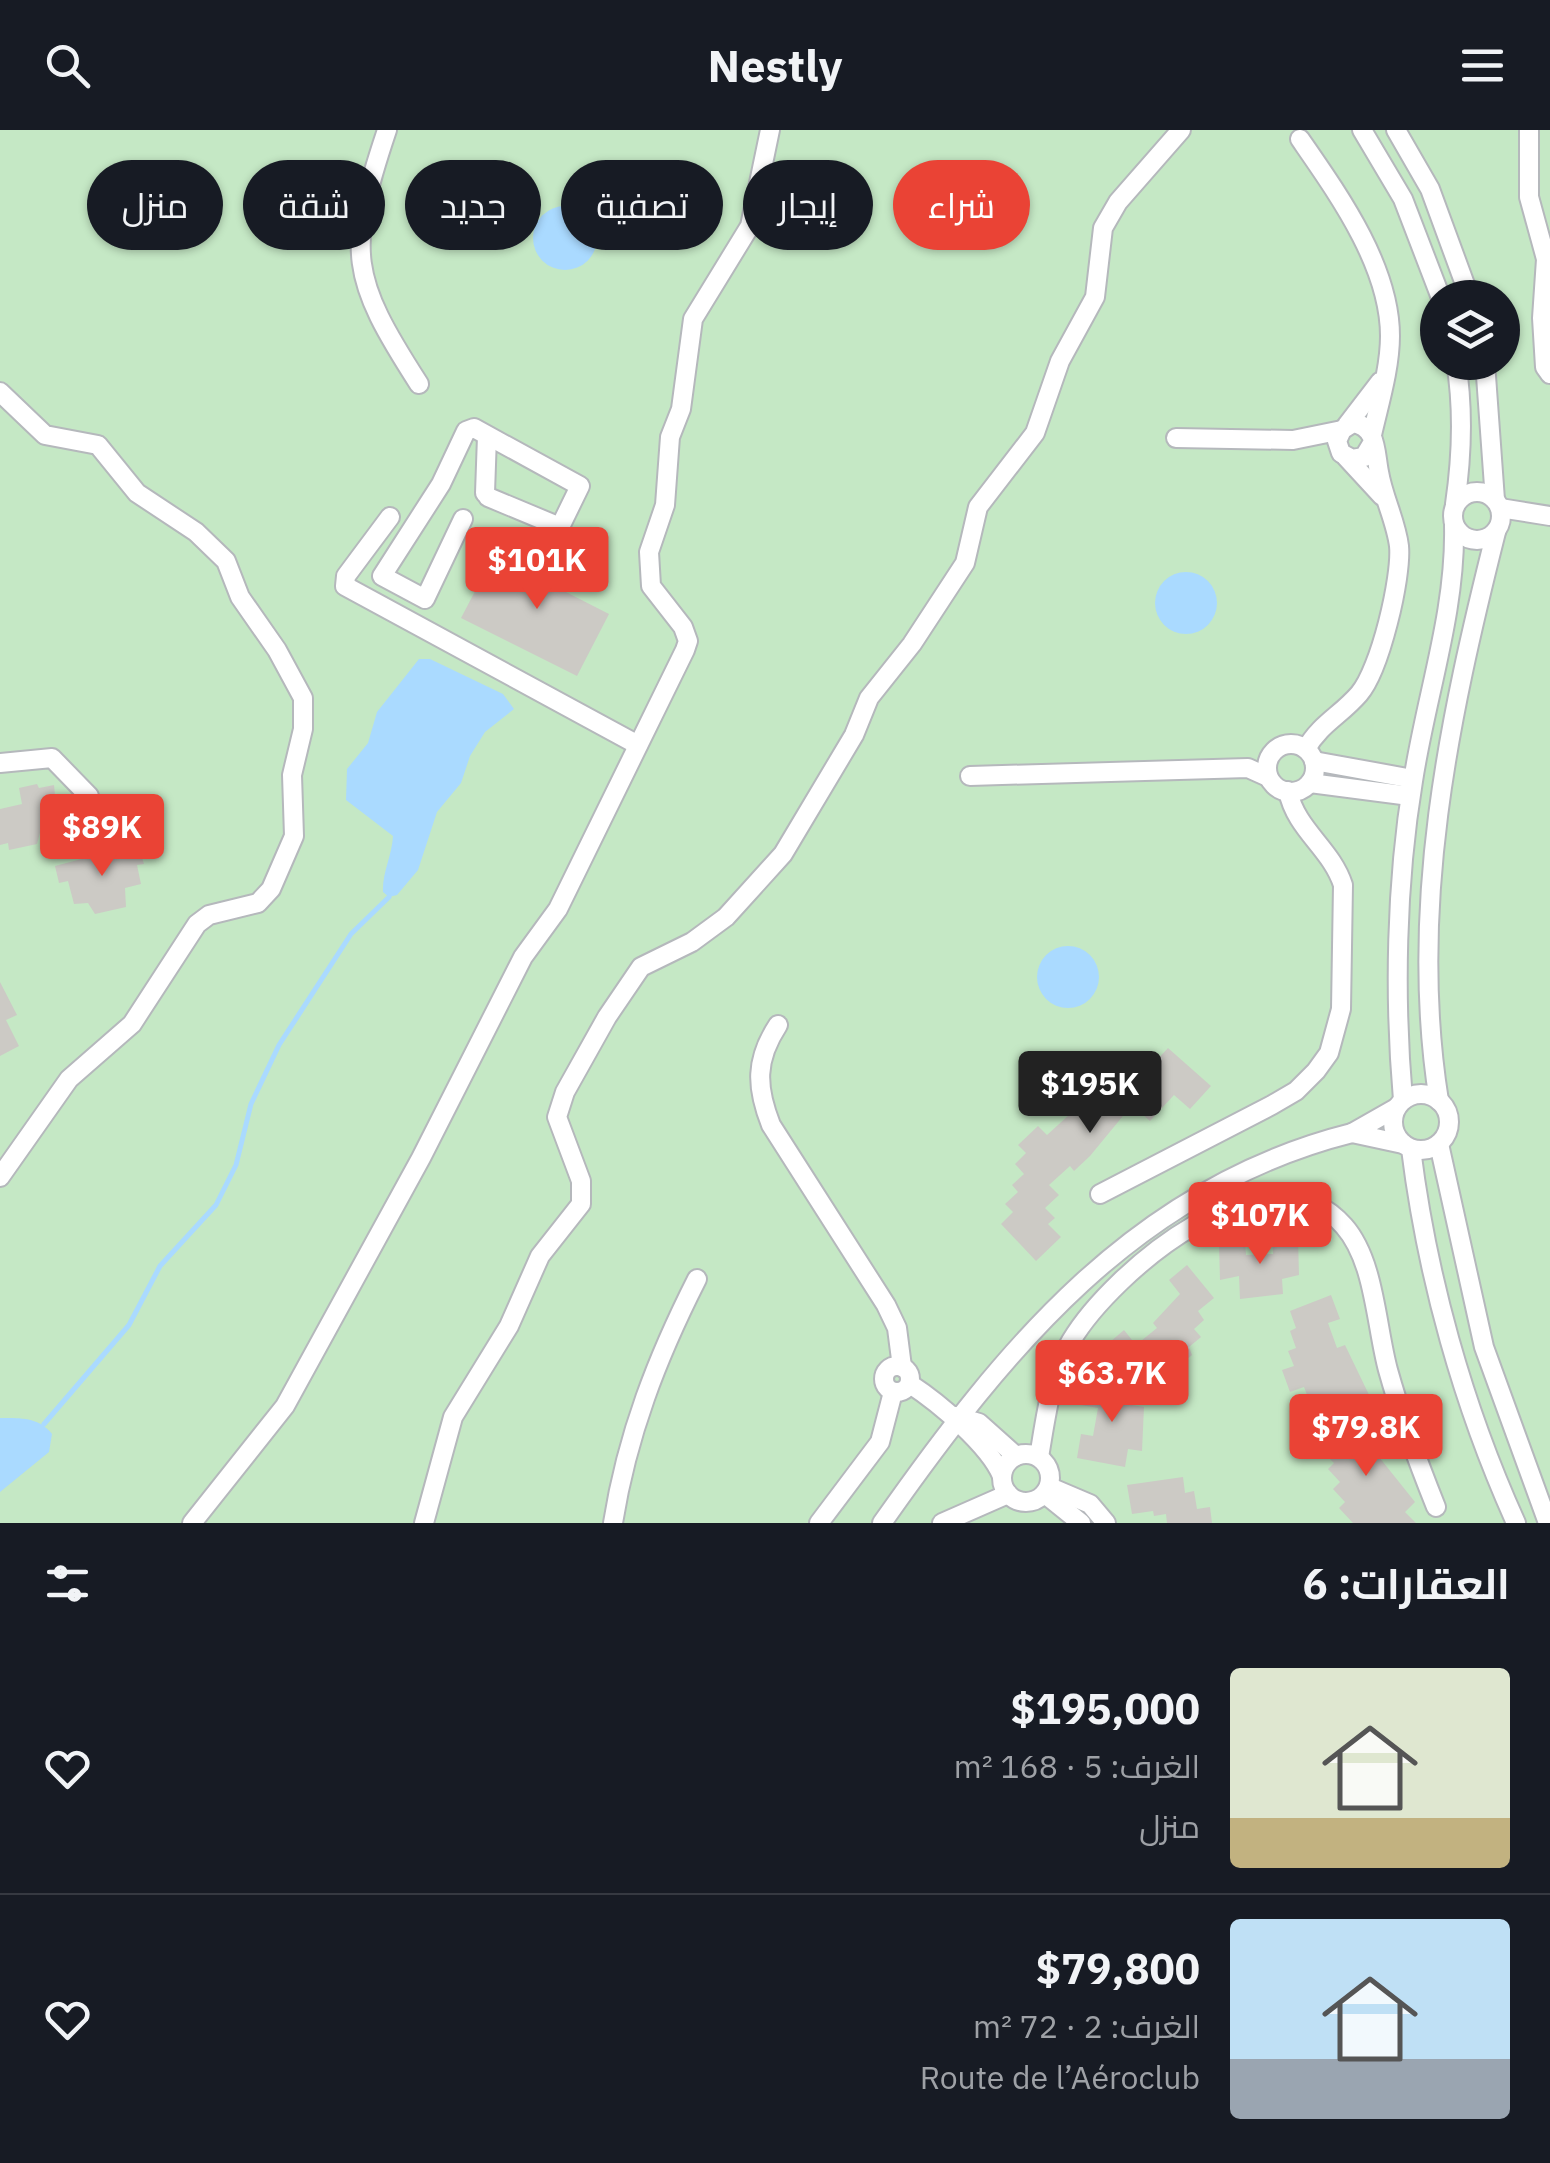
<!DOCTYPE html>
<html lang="ar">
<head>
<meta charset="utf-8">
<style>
  body { margin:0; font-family:"IBM Plex Sans",Cairo,sans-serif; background:#20242c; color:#f1f3f6; direction:rtl; height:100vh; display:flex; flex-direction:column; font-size:38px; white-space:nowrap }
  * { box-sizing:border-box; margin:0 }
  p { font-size:32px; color:#9ea1a6 }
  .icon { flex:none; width:55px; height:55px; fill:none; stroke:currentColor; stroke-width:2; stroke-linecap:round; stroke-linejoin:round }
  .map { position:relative; height:1393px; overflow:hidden; direction:ltr }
  .panel { display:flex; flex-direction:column; background:#171b24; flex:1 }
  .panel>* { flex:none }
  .guide { position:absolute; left:30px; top:30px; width:1000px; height:90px; direction:rtl; display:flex; gap:20px }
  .buttons { position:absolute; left:1420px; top:150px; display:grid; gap:20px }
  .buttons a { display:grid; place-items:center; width:100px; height:100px; border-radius:50%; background:#171b24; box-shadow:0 2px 8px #0004; font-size:50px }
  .price { position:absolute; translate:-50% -85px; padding:0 22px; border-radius:10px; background:#ea4335; color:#fff; font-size:32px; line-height:65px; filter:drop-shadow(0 2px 5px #0008) }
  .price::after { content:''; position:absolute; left:50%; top:60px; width:30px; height:22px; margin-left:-15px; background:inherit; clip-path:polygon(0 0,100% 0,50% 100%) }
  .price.current { background:#222; color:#fff }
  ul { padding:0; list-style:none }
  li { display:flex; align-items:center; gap:30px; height:250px; padding:0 40px }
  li+li { border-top:2px solid #363941 }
  li span { display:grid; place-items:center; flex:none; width:280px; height:200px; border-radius:10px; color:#555 }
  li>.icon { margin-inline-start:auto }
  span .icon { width:120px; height:120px; fill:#fffc; stroke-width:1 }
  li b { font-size:42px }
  h2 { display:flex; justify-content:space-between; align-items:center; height:120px; padding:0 40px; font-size:42px }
  .chip { padding:0 35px; border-radius:45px; background:#171b24; box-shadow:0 2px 8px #0004; font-size:35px; line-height:90px }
  .chip.current { background:#ea4335; color:#fff }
  header { display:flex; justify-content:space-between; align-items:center; height:130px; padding:0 40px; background:#171b24; font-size:45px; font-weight:700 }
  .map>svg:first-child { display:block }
</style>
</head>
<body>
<header><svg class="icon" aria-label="menu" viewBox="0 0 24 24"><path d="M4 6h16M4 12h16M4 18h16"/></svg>Nestly<svg class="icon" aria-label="search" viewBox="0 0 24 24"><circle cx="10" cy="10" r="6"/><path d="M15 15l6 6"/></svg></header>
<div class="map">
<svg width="1550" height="1393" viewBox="0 0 1550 1393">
  <rect width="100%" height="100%" fill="#f1efe8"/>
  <path fill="#c5e8c5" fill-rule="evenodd" d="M 0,0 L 1550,0 L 1550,1393 L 0,1393 ZM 1438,168 L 1502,168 L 1502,232 L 1438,232 Z"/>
  <g fill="#aadaff">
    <circle cx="565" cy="108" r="32"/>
    <circle cx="1186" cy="473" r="31"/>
    <path d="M 419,529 L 430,529 L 503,564 L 514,579 L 485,602 L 470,626 L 461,653 L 437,682 L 418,740 L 397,765 L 389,767 L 383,762 C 382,743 392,726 393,706 L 346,670 L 347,639 L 368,613 L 377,582 Z"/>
    <circle cx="1068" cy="847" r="31"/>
    <path d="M 0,1288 C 20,1288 39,1287 52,1304 L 49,1322 L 0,1362 Z"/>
  </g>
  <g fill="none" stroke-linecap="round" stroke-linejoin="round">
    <path stroke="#aadaff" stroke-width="5" d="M 44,1294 L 129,1195 L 160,1136 L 216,1075 L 236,1035 L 251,974 L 279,915 L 351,804 L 389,767"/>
  </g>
  <g fill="#cccac5">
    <path d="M 564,414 L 579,422 L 560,459 L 609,484 L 577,546 L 461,488 L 494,425 L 546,451 Z"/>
    <path d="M 37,654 L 39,658 L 54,655 L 58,695 L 41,699 L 37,714 L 9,720 L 8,713 L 0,715 L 0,679 L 22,674 L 19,658 Z"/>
    <path d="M 123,718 L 140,721 L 144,734 L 137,735 L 141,754 L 125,758 L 126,777 L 95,784 L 88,773 L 74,774 L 68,751 L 59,753 L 55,736 Z"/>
    <path d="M 0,852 L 17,885 L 6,890 L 19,916 L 0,926 Z"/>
    <path d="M 1168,918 L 1211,956 L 1190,979 L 1174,965 L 1150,991 L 1132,975 L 1090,1026 L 1074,1041 L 1070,1036 L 1049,1055 L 1059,1065 L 1045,1078 L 1055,1088 L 1048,1094 L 1061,1107 L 1036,1131 L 1001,1094 L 1013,1082 L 1005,1074 L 1018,1062 L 1012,1055 L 1024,1044 L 1015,1034 L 1026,1023 L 1018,1015 L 1038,996 L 1047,1005 L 1070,984 L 1065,980 L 1077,966 L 1069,959 L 1086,941 L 1095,949 L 1106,937 L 1112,943 L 1124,930 L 1133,938 L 1145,925 L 1154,933 Z"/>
    <path d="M 1272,1107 L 1298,1107 L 1299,1145 L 1282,1149 L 1283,1164 L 1240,1169 L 1239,1146 L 1220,1150 L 1219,1114 L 1245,1113 L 1246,1125 L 1273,1124 Z"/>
    <path d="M 1187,1135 L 1214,1168 L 1198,1181 L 1204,1190 L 1194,1199 L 1201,1207 L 1189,1217 L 1192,1225 L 1175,1239 L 1171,1233 L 1157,1245 L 1141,1227 L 1138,1245 L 1110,1212 L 1124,1200 L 1136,1215 L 1157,1198 L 1153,1193 L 1180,1164 L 1169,1150 Z"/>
    <path d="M 1331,1165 L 1340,1189 L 1328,1193 L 1337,1218 L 1345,1215 L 1371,1269 L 1330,1285 L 1324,1270 L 1311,1275 L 1304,1257 L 1290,1262 L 1282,1240 L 1294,1236 L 1288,1221 L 1296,1218 L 1290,1201 L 1296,1198 L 1290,1181 Z"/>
    <path d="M 1086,1252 L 1135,1261 L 1132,1275 L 1144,1277 L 1142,1321 L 1128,1319 L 1125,1337 L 1077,1328 L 1081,1304 L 1093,1306 L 1098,1278 L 1081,1275 Z"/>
    <path d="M 1352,1292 L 1364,1304 L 1375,1293 L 1386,1303 L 1371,1317 L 1415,1372 L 1405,1382 L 1416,1393 L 1353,1393 L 1339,1378 L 1345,1372 L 1333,1359 L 1340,1352 L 1328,1339 L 1334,1333 L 1322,1321 Z"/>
    <path d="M 1183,1347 L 1185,1363 L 1194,1361 L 1197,1379 L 1210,1377 L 1212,1393 L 1167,1393 L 1166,1384 L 1154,1386 L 1153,1381 L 1132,1384 L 1127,1355 Z"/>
  </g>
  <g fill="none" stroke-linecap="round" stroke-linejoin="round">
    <g stroke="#b5b8bc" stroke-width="22">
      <g id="minor">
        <path d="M 387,0 C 346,122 350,147 419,254"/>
        <path d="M 1362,0 L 1403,69 L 1441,168"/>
        <path d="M 1396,0 L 1430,59 L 1470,168"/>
        <path d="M 1529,0 L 1529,67 L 1546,129 L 1542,188 L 1545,237 L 1550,244"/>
        <path d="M 1300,9 C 1338,64 1390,136 1390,206 C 1390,238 1379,274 1372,305"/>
        <path d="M 1485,232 L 1495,370"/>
        <path d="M 0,262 L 45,305 L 98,315 L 137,363 L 196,402 L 226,431 L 240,467 L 277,520 L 303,568 L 303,599 L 292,645 L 294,706 L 271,759 L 258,773 L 209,785 L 197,794 L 132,894 L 69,949 L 0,1047"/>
        <path d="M 1347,295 L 1380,252"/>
        <path d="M 1176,308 L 1293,310 L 1342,300"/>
        <path d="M 1346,327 L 1382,366"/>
        <circle cx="1477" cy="386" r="24"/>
        <path d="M 485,363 L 487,306"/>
        <path d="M 1455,374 C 1462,326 1464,281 1456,232"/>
        <path d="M 1500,378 L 1550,386"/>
        <path d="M 390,387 L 346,446 L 345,456 L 638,615"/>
        <path d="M 463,389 L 425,469 L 382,446 L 441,354 L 466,301 L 474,298 L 580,356 L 560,397 L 488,367"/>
        <circle cx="1291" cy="638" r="24"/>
        <path d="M 1306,619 C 1320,594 1341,585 1359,564 C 1380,540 1402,447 1399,416 C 1396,391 1383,367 1379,342 C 1375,322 1377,296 1353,293 L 1342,300 L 1337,311 L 1341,323 L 1352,329 L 1364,327 L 1373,312"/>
        <path d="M 1314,631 L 1413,649"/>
        <path d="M 0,633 L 52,628 L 89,666 L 94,696"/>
        <path d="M 970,646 L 1248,638 L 1268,647"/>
        <path d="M 1310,653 L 1410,666"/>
        <path d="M 778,895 C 755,930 756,957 771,995 L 886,1175 L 897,1198 L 902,1237"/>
        <circle cx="1421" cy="992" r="28"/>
        <path d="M 1403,970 C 1394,867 1396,753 1413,651 C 1426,566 1456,482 1454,396"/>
        <path d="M 1439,971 C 1408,779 1449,588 1496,402"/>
        <path d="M 1396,978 L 1352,1003 L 1403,1014"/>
        <path d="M 1439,1014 L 1484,1217 L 1548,1393"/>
        <path d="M 1411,1019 C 1427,1147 1463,1276 1516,1393"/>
        <path d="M 1100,1064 L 1272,975 L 1296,961 L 1316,941 L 1329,923 L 1341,879 L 1343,755 C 1331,718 1296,700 1288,661"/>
        <circle cx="897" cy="1249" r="13"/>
        <path d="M 910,1254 C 939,1273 989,1315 1002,1346"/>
        <path d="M 955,1286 L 979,1293 L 1016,1326"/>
        <circle cx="1026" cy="1348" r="24"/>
        <path d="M 1039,1327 C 1046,1287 1050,1246 1071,1211 C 1112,1142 1269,1009 1344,1096 C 1375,1131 1376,1196 1388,1240 C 1401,1287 1418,1332 1436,1377"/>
        <path d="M 1050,1357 L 1090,1374 L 1106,1393"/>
        <path d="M 1045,1364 L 1081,1393"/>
        <path d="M 192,1393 L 285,1276 L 421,1028 L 523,827 L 558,779 L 685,520 L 688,511 L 683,497 L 651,456 L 649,422 L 665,375 L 670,307 L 681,279 L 693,189 L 750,96 L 770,0"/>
        <path d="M 424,1393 L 453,1287 L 509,1196 L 540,1126 L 581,1074 L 581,1051 L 557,987 L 565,962 L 607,887 L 641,837 L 692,812 L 726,787 L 783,724 L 854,605 L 869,568 L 912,514 L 965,433 L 978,377 L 1035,303 L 1060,231 L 1095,167 L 1103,98 L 1118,72 L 1181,0"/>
        <path d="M 613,1393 C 627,1305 657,1228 697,1149"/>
        <path d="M 819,1393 L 880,1312 L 893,1262"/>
        <path d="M 882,1393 C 1005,1218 1136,1057 1352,1003"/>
        <path d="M 942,1393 L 1008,1364"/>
      </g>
    </g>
    <use href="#minor" stroke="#fff" stroke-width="18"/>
  </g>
</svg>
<div class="buttons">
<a><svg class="icon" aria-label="layers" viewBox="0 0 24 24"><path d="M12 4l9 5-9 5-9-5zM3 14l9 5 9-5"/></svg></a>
</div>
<b class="price" style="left:537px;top:482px">$101K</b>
<b class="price" style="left:102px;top:749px">$89K</b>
<b class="price current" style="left:1090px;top:1006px">$195K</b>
<b class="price" style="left:1260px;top:1137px">$107K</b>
<b class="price" style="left:1112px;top:1295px">$63.7K</b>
<b class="price" style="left:1366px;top:1349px">$79.8K</b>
<div class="guide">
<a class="chip current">شراء</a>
<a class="chip">إيجار</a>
<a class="chip">تصفية</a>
<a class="chip">جديد</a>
<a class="chip">شقة</a>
<a class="chip">منزل</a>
</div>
</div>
<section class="panel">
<h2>العقارات: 6<svg class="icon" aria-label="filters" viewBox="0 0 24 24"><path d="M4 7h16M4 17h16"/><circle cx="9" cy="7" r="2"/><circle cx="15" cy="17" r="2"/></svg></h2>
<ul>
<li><span style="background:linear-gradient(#dfe7d0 75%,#c2b280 0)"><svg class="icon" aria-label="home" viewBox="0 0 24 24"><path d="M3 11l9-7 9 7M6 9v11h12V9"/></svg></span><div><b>$195,000</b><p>الغرف: 5 · 168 m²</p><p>منزل</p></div><svg class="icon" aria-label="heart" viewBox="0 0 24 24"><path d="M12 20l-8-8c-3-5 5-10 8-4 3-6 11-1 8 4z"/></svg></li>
<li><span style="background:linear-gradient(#bfe0f5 70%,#9aa5b1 0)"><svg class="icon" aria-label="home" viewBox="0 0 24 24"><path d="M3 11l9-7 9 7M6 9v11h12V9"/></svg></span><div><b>$79,800</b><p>الغرف: 2 · 72 m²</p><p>Route de l’Aéroclub</p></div><svg class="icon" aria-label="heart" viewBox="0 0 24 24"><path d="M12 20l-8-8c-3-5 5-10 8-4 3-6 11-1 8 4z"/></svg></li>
</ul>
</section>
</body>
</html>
